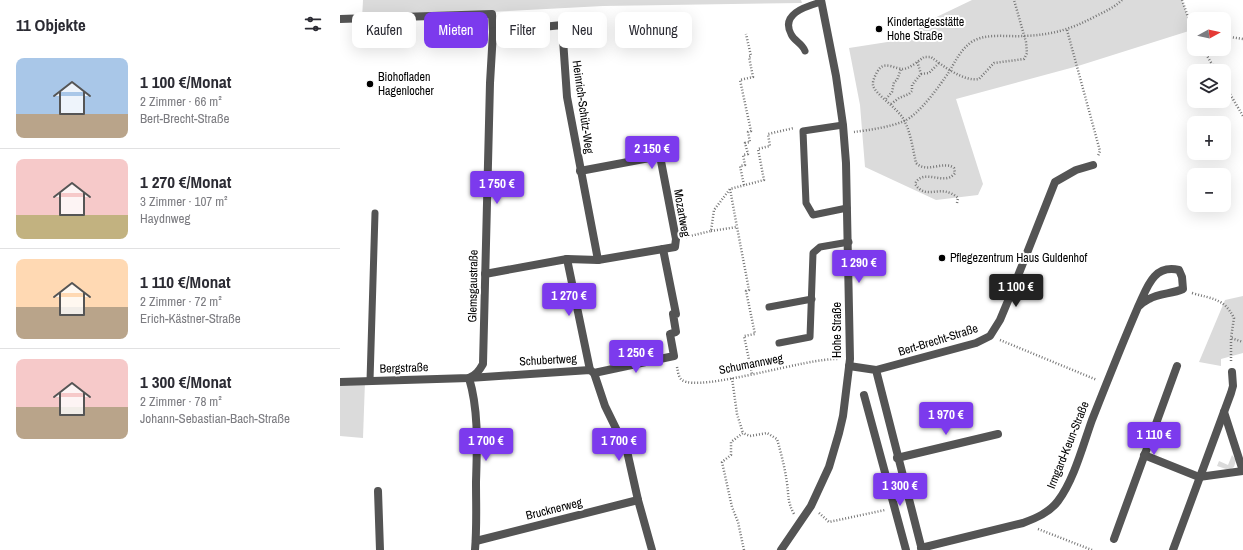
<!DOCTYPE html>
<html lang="de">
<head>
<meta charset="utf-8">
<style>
  body { margin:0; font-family:"Archivo Narrow",sans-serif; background:#f7f7f7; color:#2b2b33; height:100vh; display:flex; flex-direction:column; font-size:15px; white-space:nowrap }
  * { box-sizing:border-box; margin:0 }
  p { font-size:13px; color:#7c7c81 }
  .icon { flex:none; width:22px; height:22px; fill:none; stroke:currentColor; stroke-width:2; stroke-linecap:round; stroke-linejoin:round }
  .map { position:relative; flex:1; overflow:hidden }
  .sheet { display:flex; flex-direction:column; background:#fff; width:340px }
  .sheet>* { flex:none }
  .top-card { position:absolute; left:12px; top:12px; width:380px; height:36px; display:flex; gap:8px }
  .needle { width:26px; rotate:82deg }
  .controls { position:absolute; left:847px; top:12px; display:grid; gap:8px }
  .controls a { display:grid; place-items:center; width:44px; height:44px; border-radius:8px; background:#fff; box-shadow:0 4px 16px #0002; font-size:20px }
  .price { position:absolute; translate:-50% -34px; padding:0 9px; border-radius:4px; background:#7c3aed; color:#fff; font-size:13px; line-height:26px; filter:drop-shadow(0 1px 2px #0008) }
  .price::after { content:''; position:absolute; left:50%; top:24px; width:12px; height:9px; margin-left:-6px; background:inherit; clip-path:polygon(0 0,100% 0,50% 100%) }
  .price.current { background:#222; color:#fff }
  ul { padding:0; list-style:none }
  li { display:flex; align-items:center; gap:12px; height:100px; padding:0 16px }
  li+li { border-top:1px solid #e1e1e2 }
  li span { display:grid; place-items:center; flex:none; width:112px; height:80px; border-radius:8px; color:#555 }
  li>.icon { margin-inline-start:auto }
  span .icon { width:48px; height:48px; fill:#fffc; stroke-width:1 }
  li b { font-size:17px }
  h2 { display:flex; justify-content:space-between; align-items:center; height:48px; padding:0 16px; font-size:17px }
  .tag { padding:0 14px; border-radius:8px; background:#fff; box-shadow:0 4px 16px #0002; font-size:14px; line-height:36px }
  .tag.current { background:#7c3aed; color:#fff }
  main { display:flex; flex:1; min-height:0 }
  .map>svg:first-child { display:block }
</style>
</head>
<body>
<main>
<section class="sheet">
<h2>11 Objekte<svg class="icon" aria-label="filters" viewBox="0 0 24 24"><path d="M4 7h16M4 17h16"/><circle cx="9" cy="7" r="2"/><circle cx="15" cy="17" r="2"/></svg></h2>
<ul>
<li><span style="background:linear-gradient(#a9c7e8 70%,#b9a48a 0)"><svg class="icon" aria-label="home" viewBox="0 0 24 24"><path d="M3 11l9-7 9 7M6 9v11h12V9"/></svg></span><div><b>1 100 €/Monat</b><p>2 Zimmer · 66 m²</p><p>Bert-Brecht-Straße</p></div></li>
<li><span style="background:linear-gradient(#f6c9c9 70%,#c2b280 0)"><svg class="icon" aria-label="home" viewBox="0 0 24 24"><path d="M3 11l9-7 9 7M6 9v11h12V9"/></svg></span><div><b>1 270 €/Monat</b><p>3 Zimmer · 107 m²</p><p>Haydnweg</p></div></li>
<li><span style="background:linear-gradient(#ffd9b3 60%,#b9a48a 0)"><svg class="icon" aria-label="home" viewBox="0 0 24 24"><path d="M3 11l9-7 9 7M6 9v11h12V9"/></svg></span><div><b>1 110 €/Monat</b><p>2 Zimmer · 72 m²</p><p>Erich-Kästner-Straße</p></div></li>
<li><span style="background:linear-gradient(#f6c9c9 60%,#b9a48a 0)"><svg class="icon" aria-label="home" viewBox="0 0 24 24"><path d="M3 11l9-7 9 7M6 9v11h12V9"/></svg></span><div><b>1 300 €/Monat</b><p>2 Zimmer · 78 m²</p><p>Johann-Sebastian-Bach-Straße</p></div></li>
</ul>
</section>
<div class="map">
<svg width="903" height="550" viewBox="0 0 903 550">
  <rect width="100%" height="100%" fill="#fff"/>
  <g fill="#dbdbdb">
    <path d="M 23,0 L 461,0 L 462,3 L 263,6 L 22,19 Z"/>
    <path d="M 632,0 L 842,0 L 852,30 L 738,66 L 616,99 L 643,184 L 638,195 L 596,200 L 525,167 L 520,105 L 509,48 L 573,38 L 582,24 Z"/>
    <path d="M 903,296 L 903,353 L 881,359 L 881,366 L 859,362 L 885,300 Z"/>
    <path d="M 25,381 L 23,438 L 0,436 L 0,382 Z"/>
    <path d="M 892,455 L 896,460 L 894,467 L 889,470 L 877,466 L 879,461 L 888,465 Z"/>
  </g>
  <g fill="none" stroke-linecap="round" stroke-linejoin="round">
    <g stroke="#767676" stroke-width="2.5" stroke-dasharray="1 2" stroke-linecap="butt">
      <path d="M 842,0 L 854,34"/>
      <path d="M 727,30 L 760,151 L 758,156"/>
      <path d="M 884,36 L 903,39"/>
      <path d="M 863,49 L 876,71"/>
      <path d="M 581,74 L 589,73 L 599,63"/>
      <path d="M 884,84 L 903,116"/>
      <path d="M 546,99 L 552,92 L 554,82 L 557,80 L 561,69"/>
      <path d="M 551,104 L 559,98 L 569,94 L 572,91 L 572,85 L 581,74 L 577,61"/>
      <path d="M 514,132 C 529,130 551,127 564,121 C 579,115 600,85 609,72 C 616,60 621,49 633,41 C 648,33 667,37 684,36 C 712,35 732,29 756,16 C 766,11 775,7 782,0"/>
      <path d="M 404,185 L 400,166 L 405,165 L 403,155 L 408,154 L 405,143 L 410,142 L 408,132 L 411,131 L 400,80 L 413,77 L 409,57 L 411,56 L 406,34"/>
      <path d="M 390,189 L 397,227"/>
      <path d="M 617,203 L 618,198 C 600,182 587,202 575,184 C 583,167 605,187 615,173 L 614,168 C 604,160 587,174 576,163 C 573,150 571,134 565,122 C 560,109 535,95 533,85 C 532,81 537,71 540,68 C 546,62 556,69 563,69 C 571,68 578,61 584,57 L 591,57 C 603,66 624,82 639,79 L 654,63 L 684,59 L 687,53 L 686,42 L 674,0"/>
      <path d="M 371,231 L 397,227 L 409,290 L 406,291 L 415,334 L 404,336 L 412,374"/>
      <path d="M 346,237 L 371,231 L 374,210 L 390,189 L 424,180 L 418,149 L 430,146 L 428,134 L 454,128"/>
      <path d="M 852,293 C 872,299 884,298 894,318 L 891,338 L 903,342"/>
      <path d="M 660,340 L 757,380"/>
      <path d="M 891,361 L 891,338"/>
      <path d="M 337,367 C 338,371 338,377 342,380 C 360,393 469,357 499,359"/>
      <path d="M 392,378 L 397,414 L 403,433"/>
      <path d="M 479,513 L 489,522 L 545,510"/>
      <path d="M 698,529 L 752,550"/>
      <path d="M 404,550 L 398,522 L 392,507 L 382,462 L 391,455 L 391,442 L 403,433 L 410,436 L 427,433 L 437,439 C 441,453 445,468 447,483 C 449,496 447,501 454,514"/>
    </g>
    <g stroke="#545454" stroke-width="7">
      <path d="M 465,51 C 462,43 454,41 451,34 C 440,13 468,6 481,2"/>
      <path d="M 503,125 L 463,131 L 466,203 L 473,215 L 507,208"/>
      <path d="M 429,307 L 472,299"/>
      <path d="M 439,343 L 470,337 L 473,253 L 480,247 L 509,242"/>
      <path d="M 30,381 L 35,213"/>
    </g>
    <g stroke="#545454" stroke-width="8">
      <path d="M 0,19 L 152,14 L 153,32 L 150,83 L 143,364 C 139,371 136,375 129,378"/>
      <path d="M 153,32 L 222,25 L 227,97 L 258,260"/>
      <path d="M 227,259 L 250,370"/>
      <path d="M 145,274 L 227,259 L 258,260 L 335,247 L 336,239 L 320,156 L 240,171"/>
      <path d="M 509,366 L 536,370 L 582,550"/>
      <path d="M 536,370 L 636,343 L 650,336 L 660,320 L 670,296 L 715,182 L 736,170 L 753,165"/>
      <path d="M 254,373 L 265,406 L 287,451 L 298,500 L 312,550"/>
      <path d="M 129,378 C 139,411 137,448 136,482 C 136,505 137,527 135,550"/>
      <path d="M 0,382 L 129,378 L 250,370 L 254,373 L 334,356 L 330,334 L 336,332 L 333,314 L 336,314 L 323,249"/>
      <path d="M 524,395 L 566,550"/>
      <path d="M 884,412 L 903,471"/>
      <path d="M 804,455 L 859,477 L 903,471"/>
      <path d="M 557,458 L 658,434"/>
      <path d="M 38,491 L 40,550"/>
      <path d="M 774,539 L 837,366"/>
      <path d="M 136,541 L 298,500"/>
      <path d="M 581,548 L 683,523 C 696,518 709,513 718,501 C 734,480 743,445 752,420 C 767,382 782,344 798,307 C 801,304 805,301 809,299 C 819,293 832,294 843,289 L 842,277 L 839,270 C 813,264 807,288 798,307"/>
      <path d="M 441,550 L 471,506 L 489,467 L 499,433 L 503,416 L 510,359 L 506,163 L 503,125 L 496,76 L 481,0"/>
      <path d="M 833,550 L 891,393 L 893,386 L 892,372"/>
    </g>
  </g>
  <g fill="#000" stroke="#fff" stroke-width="1.5">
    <circle cx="539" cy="29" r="4"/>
    <circle cx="30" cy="84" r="4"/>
    <circle cx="602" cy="258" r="4"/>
  </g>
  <g text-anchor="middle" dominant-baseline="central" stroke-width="4" stroke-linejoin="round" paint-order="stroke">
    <g font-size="12" fill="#000" stroke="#fff" text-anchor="start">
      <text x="547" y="22">Kindertagesstätte<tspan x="547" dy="14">Hohe Straße</tspan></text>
      <text x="38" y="77">Biohofladen<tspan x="38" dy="14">Hagenlocher</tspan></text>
      <text x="610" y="258">Pflegezentrum Haus Guldenhof</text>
    </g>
    <g font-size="12" fill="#000" stroke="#fff">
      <text transform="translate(243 107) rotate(82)">Heinrich-Schütz-Weg</text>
      <text transform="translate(342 213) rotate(80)">Mozartweg</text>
      <text transform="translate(133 286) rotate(-89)">Glemsgaustraße</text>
      <text transform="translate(497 330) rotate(-90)">Hohe Straße</text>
      <text transform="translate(598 340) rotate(-17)">Bert-Brecht-Straße</text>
      <text transform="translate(208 360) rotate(-3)">Schubertweg</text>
      <text transform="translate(411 364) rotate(-11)">Schumannweg</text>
      <text transform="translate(64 368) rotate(-2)">Bergstraße</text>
      <text transform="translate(728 445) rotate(-68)">Irmgard-Keun-Straße</text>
      <text transform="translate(214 509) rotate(-14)">Brucknerweg</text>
    </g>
  </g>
</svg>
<div class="controls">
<a><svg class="needle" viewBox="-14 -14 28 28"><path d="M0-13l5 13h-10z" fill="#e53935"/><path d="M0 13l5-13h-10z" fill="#7c7c81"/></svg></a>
<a><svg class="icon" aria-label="layers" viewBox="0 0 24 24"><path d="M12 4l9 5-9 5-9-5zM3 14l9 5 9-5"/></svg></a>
<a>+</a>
<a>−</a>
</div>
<b class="price" style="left:312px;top:170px">2 150 €</b>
<b class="price" style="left:157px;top:205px">1 750 €</b>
<b class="price" style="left:519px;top:284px">1 290 €</b>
<b class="price current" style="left:676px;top:308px">1 100 €</b>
<b class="price" style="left:229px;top:317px">1 270 €</b>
<b class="price" style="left:296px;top:374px">1 250 €</b>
<b class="price" style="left:606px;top:436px">1 970 €</b>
<b class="price" style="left:814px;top:456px">1 110 €</b>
<b class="price" style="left:146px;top:462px">1 700 €</b>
<b class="price" style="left:279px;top:462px">1 700 €</b>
<b class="price" style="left:560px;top:507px">1 300 €</b>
<div class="top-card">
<a class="tag">Kaufen</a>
<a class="tag current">Mieten</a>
<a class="tag">Filter</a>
<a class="tag">Neu</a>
<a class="tag">Wohnung</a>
</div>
</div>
</main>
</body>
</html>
